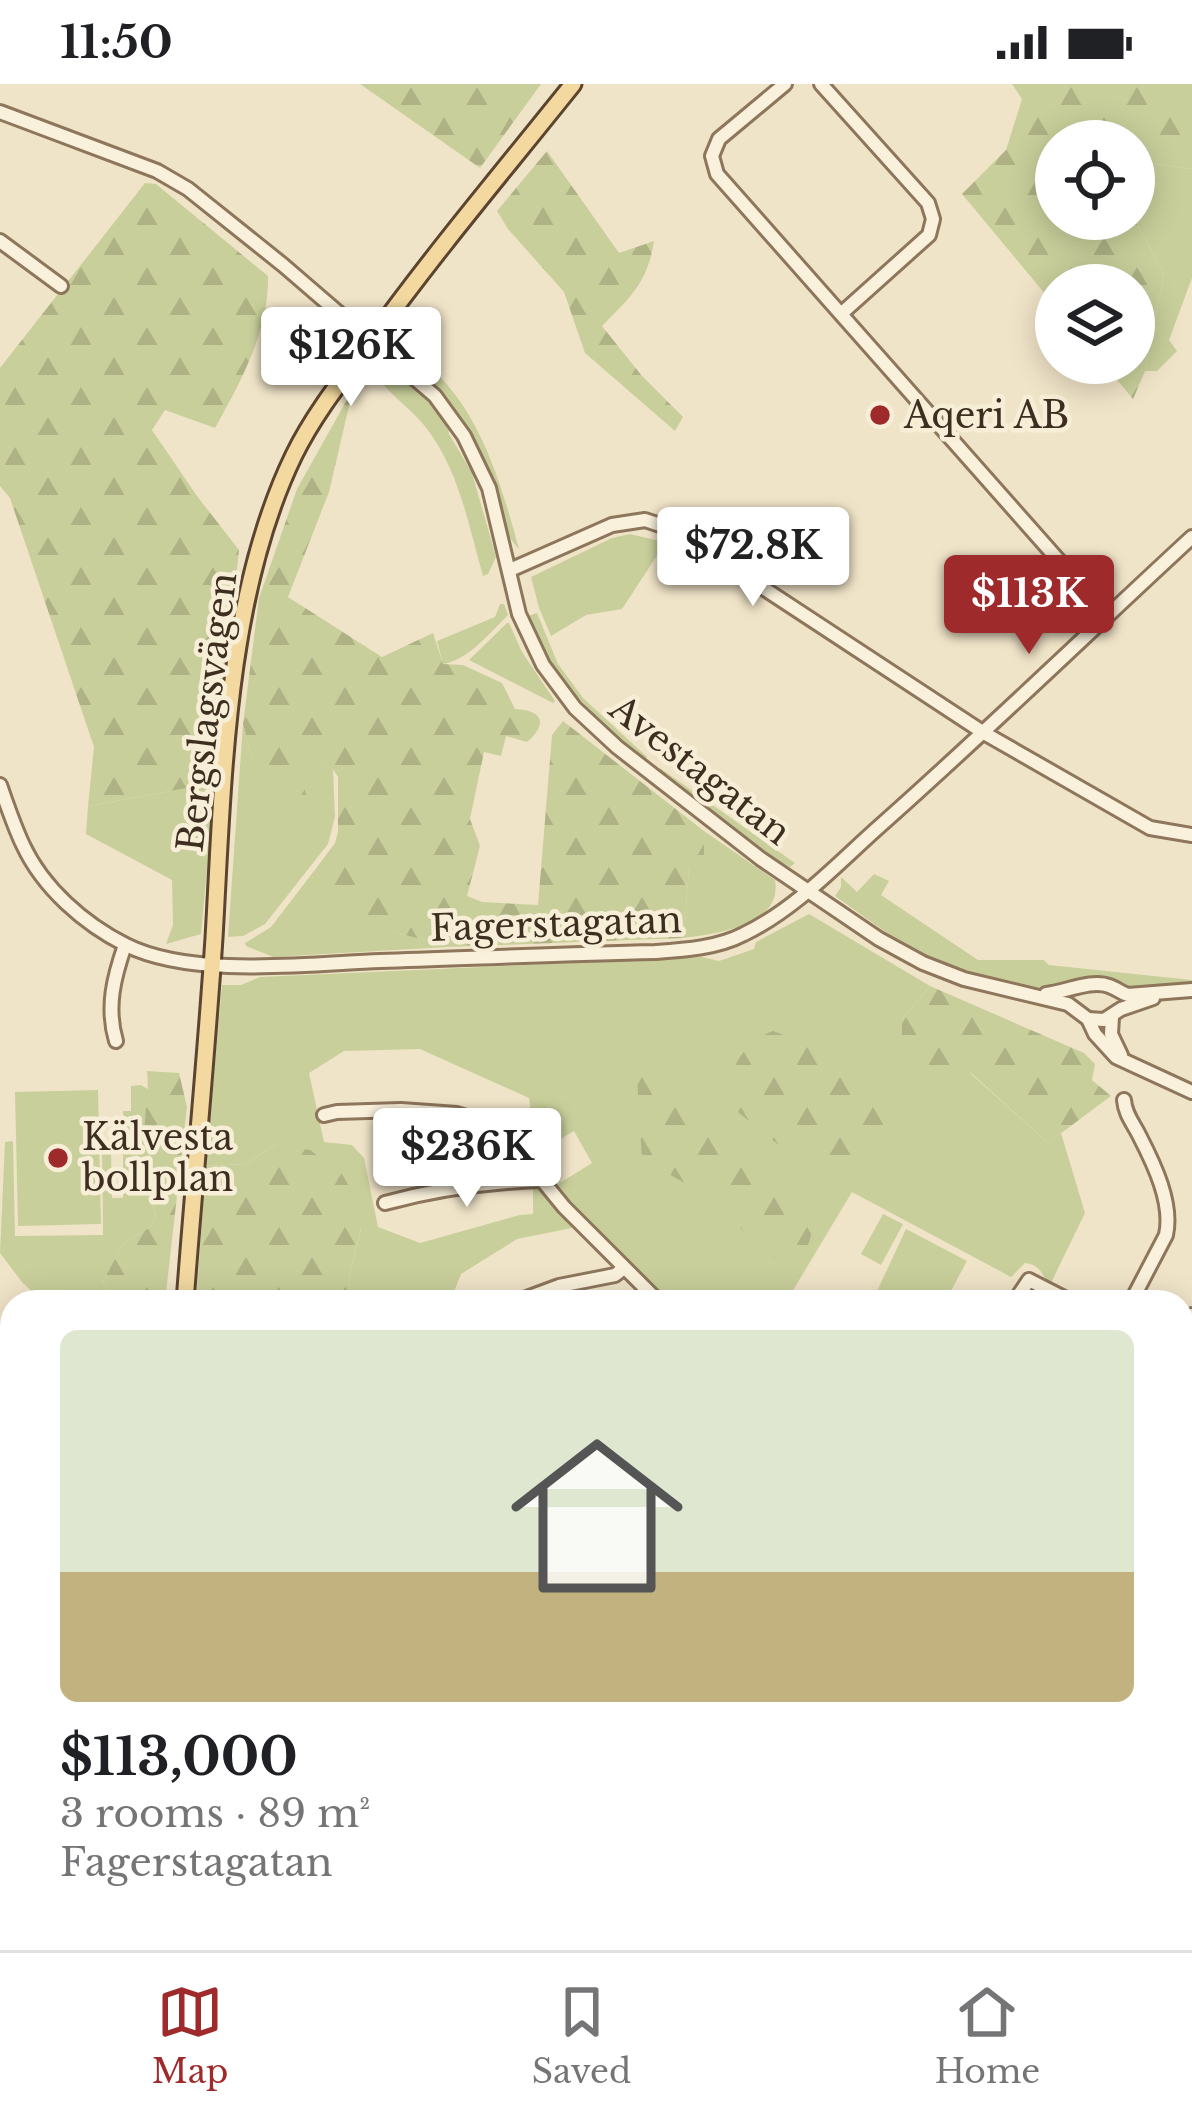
<!DOCTYPE html>
<html lang="en">
<head>
<meta charset="utf-8">
<style>
  body { margin:0; font-family:"Libre Baskerville",serif; background:#f6f6f6; color:#202124; height:100vh; display:flex; flex-direction:column; font-size:45px; white-space:nowrap }
  * { box-sizing:border-box; margin:0 }
  p { font-size:39px; color:#757577 }
  .icon { flex:none; width:66px; height:66px; fill:none; stroke:currentColor; stroke-width:2; stroke-linecap:round; stroke-linejoin:round }
  .map { position:relative; flex:1; overflow:hidden }
  .panel { position:absolute; left:0px; top:1206px; width:1194px; height:660px; display:flex; flex-direction:column; background:#fff; border-radius:36px 36px 0 0; box-shadow:0 6px 30px #0003 }
  .panel>* { flex:none }
  .controls { position:absolute; left:1035px; top:36px; display:grid; gap:24px }
  .controls a { display:grid; place-items:center; width:120px; height:120px; border-radius:50%; background:#fff; box-shadow:0 6px 30px #0003; font-size:60px }
  .price { position:absolute; translate:-50% -102px; padding:0 27px; border-radius:12px; background:#fff; color:#222; font-size:39px; line-height:78px; filter:drop-shadow(0 3px 6px #0008) }
  .price::after { content:''; position:absolute; left:50%; top:72px; width:36px; height:27px; margin-left:-18px; background:inherit; clip-path:polygon(0 0,100% 0,50% 100%) }
  .price.selected { background:#9e2a2b; color:#fff }
  ul { padding:0; list-style:none }
  li { display:grid; align-content:center; gap:24px; height:636px; padding:0 60px }
  li+li { border-top:3px solid #e0e0e0 }
  li span { display:grid; place-items:center; height:372px; border-radius:18px; color:#555 }
  li>.icon { margin-inline-start:auto }
  span .icon { width:216px; height:216px; fill:#fffc; stroke-width:1 }
  li b { font-size:51px }
  .status { display:flex; justify-content:space-between; align-items:center; height:84px; padding:0 60px; background:#fff; direction:ltr }
  .status svg { height:33px; fill:currentColor }
  .tabs { display:flex; justify-content:space-around; align-items:center; height:168px; border-top:3px solid #e0e0e0; background:#fff; font-size:33px; color:#757577 }
  .tabs a { display:grid; justify-items:center; gap:6px }
  .tabs .selected { color:#9e2a2b }
  .map>svg:first-child { display:block }
</style>
</head>
<body>
<div class="status"><b>11:50</b><svg viewBox="0 0 49 12"><path d="M0 12V9h3v3zM5 12V6h3v6zM10 12V3h3v9zM15 12V0h3v12zM26 1h20v11H26zM47 4h2v5h-2z"/></svg></div>
<div class="map">
<svg width="1192" height="1866" viewBox="0 0 1192 1866">
  <defs>
    <pattern id="forest-firs" width="22" height="20" patternUnits="userSpaceOnUse" patternTransform="scale(3)"><rect width="22" height="20" fill="#c9cf9b"/><path d="M5 1l3.5 6h-7zM16 11l3.5 6h-7z" fill="#aeb285"/></pattern>
  </defs>
  <rect width="100%" height="100%" fill="#f0e4c8"/>
  <g fill="#c9cf9b">
    <path d="M 1134,77 L 1192,85 L 1192,194 L 1169,256 L 1177,267 L 1157,287 L 1145,287 L 1164,189 L 1134,135 Z"/>
    <path d="M 397,258 C 474,304 497,385 519,465 C 499,448 487,376 469,346 C 449,312 422,288 393,263 Z"/>
    <path d="M 380,278 L 424,313 L 448,341 L 449,350 L 472,389 L 496,473 L 488,490 L 483,492 C 469,443 460,391 430,349 C 414,325 387,311 373,286 Z"/>
    <path d="M 630,450 L 668,459 L 660,467 L 622,525 L 586,531 L 551,552 L 539,524 L 531,493 L 612,454 Z"/>
    <path d="M 500,520 L 504,520 L 508,531 C 490,549 468,576 443,580 L 437,557 L 495,533 Z"/>
    <path d="M 537,529 L 558,580 L 583,614 L 647,673 L 644,676 C 595,634 551,594 528,532 Z"/>
    <path d="M 507,539 L 509,539 L 522,568 L 555,617 L 553,619 L 469,576 Z"/>
    <path d="M 243,640 L 254,681 L 292,664 L 333,685 L 335,733 L 328,760 L 265,840 L 243,852 L 228,853 Z"/>
    <path d="M 660,684 L 795,779 L 790,783 L 771,772 L 657,687 Z"/>
    <path d="M 215,699 L 201,850 L 166,860 L 173,841 L 172,796 L 86,750 L 88,722 Z"/>
    <path d="M 704,747 L 775,796 C 783,841 718,850 684,854 L 689,781 L 704,780 Z"/>
    <path d="M 314,787 L 360,838 L 448,863 L 273,873 L 246,862 L 245,859 L 271,843 Z"/>
    <path d="M 874,790 L 889,797 L 881,811 L 978,876 L 1044,876 L 1049,881 L 1192,896 L 1192,899 L 1133,908 L 1109,896 L 1099,895 L 1056,904 L 1027,905 L 965,890 L 905,862 L 835,812 L 841,803 L 841,793 L 857,808 Z"/>
    <path d="M 809,830 L 930,902 L 902,935 L 935,1016 L 970,989 L 1048,1059 L 1061,1049 L 1085,1129 L 1050,1201 C 1041,1190 1041,1181 1025,1179 L 1011,1193 L 852,1108 L 786,1218 L 671,1218 L 555,1102 L 592,1079 L 574,1047 L 544,1065 L 535,1061 L 542,1054 L 534,1045 L 529,1014 L 420,965 L 344,967 L 309,989 L 324,1058 L 352,1061 L 364,1074 L 378,1143 L 420,1159 L 520,1131 L 533,1130 L 533,1102 L 538,1104 L 572,1144 L 517,1155 L 461,1190 L 450,1218 L 345,1218 L 350,1210 L 349,1194 L 361,1145 L 276,1060 L 246,1080 L 206,1082 L 222,901 L 241,901 L 260,893 L 702,873 L 719,877 L 754,865 L 756,858 Z"/>
    <path d="M 141,1001 L 149,1006 C 143,1049 144,1091 156,1133 L 149,1144 L 123,1160 L 103,1197 L 111,1218 L 43,1218 L 22,1198 L 0,1169 L 5,1058 L 13,1057 L 15,1152 L 103,1151 L 102,1065 L 111,1065 L 112,1114 L 123,1114 L 123,1027 L 131,1027 L 131,1002 Z"/>
    <path d="M 98,1006 L 101,1140 L 18,1142 L 15,1008 Z"/>
    <path d="M 883,1130 L 903,1140 L 881,1181 L 861,1170 Z"/>
    <path d="M 906,1145 L 967,1177 L 945,1218 L 872,1218 Z"/>
  </g>
  <g fill="url(#forest-firs)">
    <path d="M 360,0 L 541,0 L 480,84 Z"/>
    <path d="M 1012,0 L 1192,0 L 1192,85 L 1134,77 L 1134,57 L 1056,57 L 1056,135 L 1134,135 L 1164,189 L 1145,287 L 1133,315 L 1103,279 L 1134,279 L 1134,201 L 1056,201 L 1056,223 L 962,110 L 1006,66 L 1022,15 Z"/>
    <path d="M 547,67 L 619,169 L 654,157 C 648,198 630,214 602,242 L 642,292 L 683,333 L 675,347 L 585,269 L 564,208 L 508,145 L 497,127 Z"/>
    <path d="M 145,99 L 156,100 L 268,192 C 269,247 241,297 215,344 L 165,326 L 152,346 L 197,412 L 239,466 L 215,699 L 88,722 L 94,663 L 10,414 L 0,402 L 0,284 Z"/>
    <path d="M 353,305 L 329,408 L 288,513 L 382,573 L 433,549 L 443,580 L 463,581 L 502,599 L 515,625 C 542,626 549,639 527,658 L 506,652 L 501,672 L 484,668 L 470,735 L 480,762 L 467,812 L 482,818 L 538,821 L 552,651 L 563,637 L 704,747 L 704,781 L 689,782 L 684,854 L 448,863 L 359,838 L 314,787 L 335,759 L 338,748 L 338,693 L 333,685 L 293,665 L 310,724 L 302,731 L 283,727 L 254,681 L 243,640 L 259,514 L 297,405 Z"/>
    <path d="M 930,902 L 1084,969 L 1095,980 L 1092,996 L 1111,1012 L 1048,1059 L 971,989 L 934,1017 L 902,965 L 902,935 Z"/>
    <path d="M 773,947 L 875,985 C 884,1012 898,1047 885,1074 L 863,1073 L 855,1099 L 801,1079 L 728,1020 C 724,990 744,957 773,947 Z"/>
    <path d="M 653,977 L 754,1061 L 761,1102 L 811,1141 C 812,1153 810,1158 804,1168 C 784,1206 736,1134 717,1120 C 695,1103 668,1090 642,1076 L 637,994 Z"/>
    <path d="M 147,987 L 179,989 L 187,1023 L 165,1218 L 111,1218 L 103,1197 L 123,1160 L 149,1144 L 156,1133 C 147,1100 143,1069 145,1036 C 146,1019 149,1004 147,987 Z"/>
    <path d="M 276,1060 L 310,1066 L 342,1090 L 358,1118 L 361,1144 L 349,1194 L 350,1210 L 345,1218 L 196,1218 L 206,1082 L 246,1080 Z"/>
  </g>
  <g fill="none" stroke-linecap="round" stroke-linejoin="round">
    <g stroke="#8d765c" stroke-width="18">
      <g id="minor">
        <path d="M 785,0 L 719,55 L 712,72 L 717,90 L 1107,531"/>
        <path d="M 821,0 L 928,119 L 933,135 L 929,151 L 842,229"/>
        <path d="M 0,28 L 157,87 L 188,105 L 283,181 L 435,312 L 464,352 L 489,404 L 519,530 L 543,581 L 575,624 L 617,663 L 761,775 L 879,855 L 923,879 L 964,895 L 1068,920 L 1088,935 L 1095,950 L 1116,973 L 1192,1008"/>
        <path d="M 0,157 L 61,202"/>
        <path d="M 510,486 L 612,441 L 645,436 L 675,446 L 984,649 L 1150,744 L 1192,751"/>
        <path d="M 0,701 C 7,721 14,742 23,761 C 43,804 84,840 126,861 C 192,894 307,880 380,877 C 472,874 563,870 655,868 C 685,866 717,864 744,850 C 796,825 838,779 881,741 C 987,647 1088,549 1192,453"/>
        <path d="M 1046,910 C 1065,908 1092,895 1109,902 C 1116,904 1121,909 1128,911 L 1192,906"/>
        <path d="M 1112,933 L 1111,950 L 1121,971"/>
        <path d="M 1088,935 L 1104,936 L 1121,925 L 1153,914"/>
        <path d="M 116,957 C 106,923 114,893 125,861"/>
        <path d="M 1124,1016 C 1125,1030 1133,1039 1139,1051 C 1154,1080 1173,1119 1166,1151 L 1131,1218"/>
        <path d="M 324,1031 L 337,1028 L 401,1026 L 457,1030 L 476,1036 L 502,1050 L 530,1070 L 542,1096 L 564,1123 L 659,1218"/>
        <path d="M 385,1119 C 437,1105 488,1098 542,1096"/>
        <path d="M 516,1218 L 559,1202 L 615,1191 L 624,1184"/>
        <path d="M 1014,1218 L 1029,1196 L 1072,1218"/>
        <path d="M 1182,1250 L 1192,1231"/>
        <path d="M 0,1275 L 12,1288"/>
        <path d="M 1182,1277 L 1192,1282"/>
        <path d="M 0,1324 L 12,1313"/>
        <path d="M 0,1359 L 12,1368"/>
        <path d="M 0,1433 L 12,1447"/>
        <path d="M 1182,1519 L 1192,1518"/>
        <path d="M 0,1528 L 12,1528"/>
        <path d="M 1182,1626 L 1192,1627"/>
        <path d="M 6,1658 L 10,1653 L 9,1605"/>
        <path d="M 0,1770 L 1,1752"/>
        <path d="M 1182,1777 L 1192,1780"/>
        <path d="M 0,1826 L 12,1828"/>
        <path d="M 783,1854 L 784,1866"/>
        <path d="M 1081,1854 L 1096,1866"/>
        <path d="M 0,1864 L 19,1866"/>
        <path d="M 71,1866 L 72,1854"/>
        <path d="M 285,1866 L 291,1854"/>
        <path d="M 449,1866 L 472,1854"/>
        <path d="M 588,1866 L 589,1854"/>
        <path d="M 893,1866 C 916,1856 935,1855 957,1866"/>
      </g>
    </g>
    <g stroke="#5b4430" stroke-width="21">
      <g id="major">
        <path d="M 185,1218 C 194,1097 206,976 214,854 C 223,699 225,513 294,371 C 314,330 343,294 370,258 C 434,169 505,85 573,0"/>
        <path d="M 134,1866 L 135,1854"/>
      </g>
    </g>
    <use href="#minor" stroke="#faf1dc" stroke-width="12"/>
    <use href="#major" stroke="#f3d9a0" stroke-width="15"/>
  </g>
  <g fill="#9e2a2b" stroke="#f7eed8" stroke-width="4.5">
    <circle cx="880" cy="331" r="12"/>
    <circle cx="58" cy="1074" r="12"/>
  </g>
  <g text-anchor="middle" dominant-baseline="central" stroke-width="9" stroke-linejoin="round" paint-order="stroke">
    <g font-size="36" fill="#3d2e20" stroke="#f7eed8" text-anchor="start">
      <text x="904" y="331">Aqeri AB</text>
      <text x="82" y="1053">Kälvesta<tspan x="82" dy="41">bollplan</tspan></text>
    </g>
    <g font-size="36" fill="#3d2e20" stroke="#f7eed8">
      <text transform="translate(207 628) rotate(-83)">Bergslagsvägen</text>
      <text transform="translate(700 686) rotate(38)">Avestagatan</text>
      <text transform="translate(556 840) rotate(-2)">Fagerstagatan</text>
    </g>
  </g>
</svg>
<div class="controls">
<a><svg class="icon" aria-label="locate" viewBox="0 0 24 24"><circle cx="12" cy="12" r="6"/><path d="M12 2v4M12 18v4M2 12h4M18 12h4"/></svg></a>
<a><svg class="icon" aria-label="layers" viewBox="0 0 24 24"><path d="M12 4l9 5-9 5-9-5zM3 14l9 5 9-5"/></svg></a>
</div>
<b class="price" style="left:351px;top:325px">$126K</b>
<b class="price" style="left:753px;top:525px">$72.8K</b>
<b class="price selected" style="left:1029px;top:573px">$113K</b>
<b class="price" style="left:467px;top:1126px">$236K</b>
<section class="panel">
<ul>
<li><span style="background:linear-gradient(#dfe7d0 65%,#c2b280 0)"><svg class="icon" aria-label="home" viewBox="0 0 24 24"><path d="M3 11l9-7 9 7M6 9v11h12V9"/></svg></span><div><b>$113,000</b><p>3 rooms · 89 m²</p><p>Fagerstagatan</p></div></li>
</ul>
</section>
</div>
<nav class="tabs">
<a class="selected"><svg class="icon" aria-label="map" viewBox="0 0 24 24"><path d="M3 6l6-2 6 2 6-2v14l-6 2-6-2-6 2zM9 4v14M15 6v14"/></svg>Map</a>
<a><svg class="icon" aria-label="saved" viewBox="0 0 24 24"><path d="M7 4h10v16l-5-4-5 4z"/></svg>Saved</a>
<a><svg class="icon" aria-label="home" viewBox="0 0 24 24"><path d="M3 11l9-7 9 7M6 9v11h12V9"/></svg>Home</a>
</nav>
</body>
</html>
